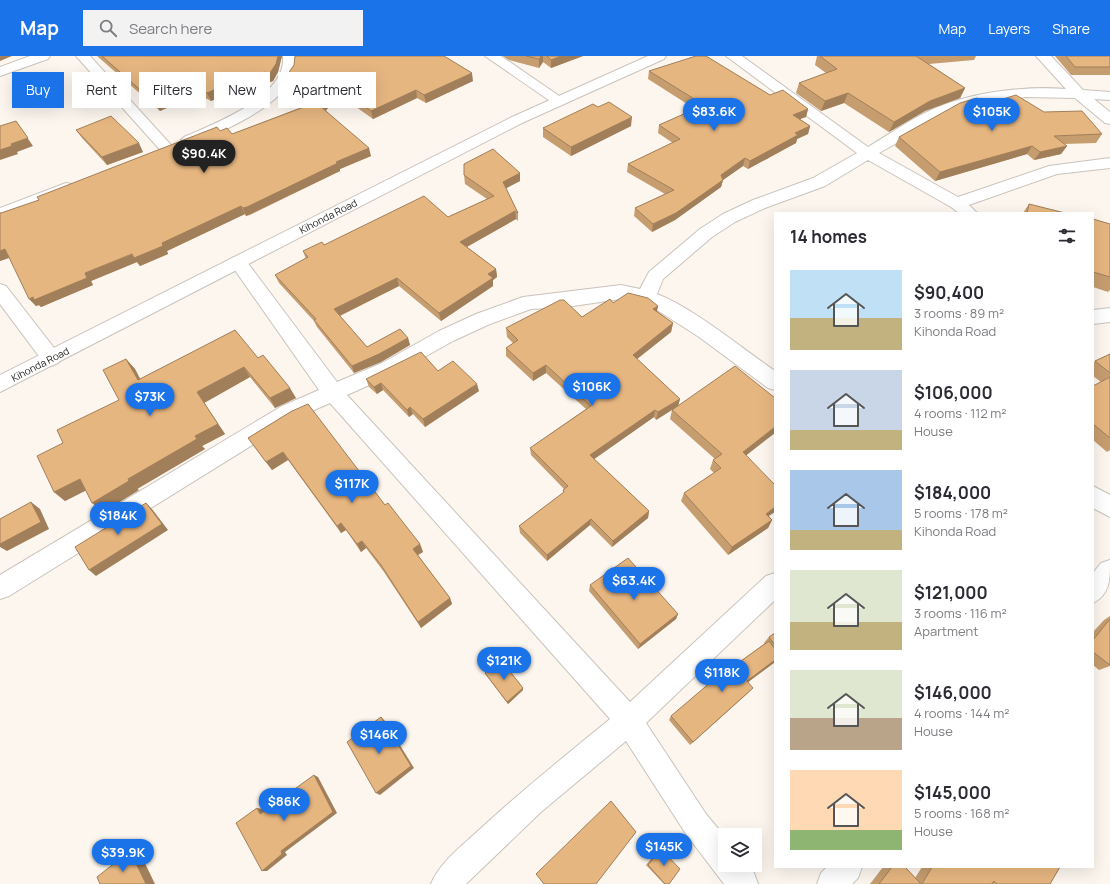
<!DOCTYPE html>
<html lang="en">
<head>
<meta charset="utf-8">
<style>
  body { margin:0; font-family:Manrope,sans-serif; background:#f2f2f3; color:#2b2b33; height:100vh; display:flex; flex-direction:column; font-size:15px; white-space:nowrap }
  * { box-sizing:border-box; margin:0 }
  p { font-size:13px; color:#7c7c81 }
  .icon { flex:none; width:22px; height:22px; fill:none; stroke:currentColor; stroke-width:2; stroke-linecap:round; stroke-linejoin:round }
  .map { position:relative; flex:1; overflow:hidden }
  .details { position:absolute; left:774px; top:156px; width:320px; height:656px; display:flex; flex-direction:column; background:#fff; border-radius:0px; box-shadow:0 4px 16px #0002 }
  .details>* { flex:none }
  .banner { position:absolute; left:12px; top:16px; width:380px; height:36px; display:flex; gap:8px }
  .fabs { position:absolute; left:718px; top:772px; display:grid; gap:8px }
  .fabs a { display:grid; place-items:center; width:44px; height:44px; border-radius:0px; background:#fff; box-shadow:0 4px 16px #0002; font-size:20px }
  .price { position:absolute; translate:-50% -34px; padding:0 9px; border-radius:14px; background:#1a73e8; color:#fff; font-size:13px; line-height:26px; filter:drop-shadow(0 1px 2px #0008) }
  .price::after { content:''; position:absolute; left:50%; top:24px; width:12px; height:9px; margin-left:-6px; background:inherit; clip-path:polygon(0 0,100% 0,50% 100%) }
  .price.selected { background:#222; color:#fff }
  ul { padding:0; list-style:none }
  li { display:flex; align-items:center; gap:12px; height:100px; padding:0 16px }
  li span { display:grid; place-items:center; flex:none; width:112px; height:80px; border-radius:0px; color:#555 }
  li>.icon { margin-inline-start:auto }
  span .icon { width:48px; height:48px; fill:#fffc; stroke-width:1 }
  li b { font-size:17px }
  h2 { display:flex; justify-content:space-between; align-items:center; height:48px; padding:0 16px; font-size:17px }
  .tag { padding:0 14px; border-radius:0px; background:#fff; box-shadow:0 4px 16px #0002; font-size:14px; line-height:36px }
  .tag.selected { background:#1a73e8; color:#fff }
  header { display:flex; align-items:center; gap:24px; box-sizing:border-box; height:56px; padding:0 20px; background:#1a73e8; color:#fff }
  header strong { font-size:19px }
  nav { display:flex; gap:22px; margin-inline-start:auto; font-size:14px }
  .search { width:280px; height:36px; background:#f2f2f3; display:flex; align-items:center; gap:10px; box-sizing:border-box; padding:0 14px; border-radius:0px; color:#7c7c81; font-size:15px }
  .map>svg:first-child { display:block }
</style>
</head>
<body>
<header>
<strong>Map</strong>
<div class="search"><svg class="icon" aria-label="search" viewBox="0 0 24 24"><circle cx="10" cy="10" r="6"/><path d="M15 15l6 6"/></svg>Search here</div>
<nav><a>Map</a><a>Layers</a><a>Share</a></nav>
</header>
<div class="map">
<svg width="1110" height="828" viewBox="0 0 1110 828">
  <rect width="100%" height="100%" fill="#fcf6ef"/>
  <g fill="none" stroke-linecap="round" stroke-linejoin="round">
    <g stroke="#c9c3bc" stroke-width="2">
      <g id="minor">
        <path d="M 30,0 L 50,0 L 48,3 L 0,20 L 0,11 Z"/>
        <path d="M 76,0 L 90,0 L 172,90 L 175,93 L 172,96 L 162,96 Z"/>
        <path d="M 283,0 L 297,0 C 301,37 243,66 215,78 C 205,82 194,90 184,87 L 181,84 L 184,81 C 213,68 287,41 283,0 Z"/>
        <path d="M 485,0 L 501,0 L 565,44 L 563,47 L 553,47 Z"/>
        <path d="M 726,0 L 742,0 L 868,91 C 893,76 919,57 946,48 C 981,35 1029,30 1066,33 L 1036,0 L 1051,0 L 1083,34 L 1110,36 L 1110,44 L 1094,43 L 1110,56 L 1110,68 L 1105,67 L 1075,42 L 1025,41 L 973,49 L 955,54 L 879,97 L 958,141 L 1049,110 L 1110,102 L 1110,112 L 1057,118 L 969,149 L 977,157 L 959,157 L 951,151 L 868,104 L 825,130 L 765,152 L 735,166 L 712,181 L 663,223 L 657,238 C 695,253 740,291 775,315 L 775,334 L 768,332 L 699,281 L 654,252 L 642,247 L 621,243 L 566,251 L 531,253 L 490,268 L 453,285 L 396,317 L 347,339 L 630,646 L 766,520 L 775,517 L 775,544 L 646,667 L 706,758 L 725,781 L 725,809 L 747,809 L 754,817 L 758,828 L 724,828 L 686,778 L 626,685 L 541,756 L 466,828 L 431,828 C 440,806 462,790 479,774 C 521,735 565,700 610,663 L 330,347 L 296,362 L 9,540 L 0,543 L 0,519 L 282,350 L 319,334 L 232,210 L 229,206 L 232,202 L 238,200 L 244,202 L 337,326 L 382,307 L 439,275 L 476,258 L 523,241 L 621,229 L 640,233 L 649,216 L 700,173 L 723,158 L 753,144 L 813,122 L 857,97 Z"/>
        <path d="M 66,127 L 72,128 L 74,132 L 72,136 L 0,163 L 0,152 Z"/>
        <path d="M 0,228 L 6,230 L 58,297 L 61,302 L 58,307 L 51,310 L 44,307 L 0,248 Z"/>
        <path d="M 1110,252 L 1110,266 L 1093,268 L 1093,254 Z"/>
        <path d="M 1093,430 L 1110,439 L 1110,461 L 1093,452 Z"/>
        <path d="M 1110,504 C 1110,524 1110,538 1093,547 L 1093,517 L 1101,507 Z"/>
        <path d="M 827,811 L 862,811 L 858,822 L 852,828 L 817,828 L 821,817 Z"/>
      </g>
    </g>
    <g stroke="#c9c3bc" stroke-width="2">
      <path id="tertiary" d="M 648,0 L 666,0 L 664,3 L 522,67 L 0,336 L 0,319 L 512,61 Z"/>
    </g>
    <use href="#minor" fill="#fff" fill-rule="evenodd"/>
    <use href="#tertiary" fill="#fff" fill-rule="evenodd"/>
  </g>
  <g fill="#c69d6f">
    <path d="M 97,0 L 282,0 L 278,16 L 273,25 L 270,26 L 268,24 L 256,29 L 253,26 L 211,45 L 198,38 L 160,55 Z"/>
    <path d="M 503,0 L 583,0 L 551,12 L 543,6 L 539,12 L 509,4 Z"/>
    <path d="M 817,0 L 976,0 L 974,4 L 929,8 L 965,32 L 960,42 L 925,55 L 889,76 L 844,47 L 821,55 L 796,37 L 799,27 L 826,17 L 815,9 Z"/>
    <path d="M 1055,0 L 1110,0 L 1110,19 L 1071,19 Z"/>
    <path d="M 294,9 L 473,25 L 426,47 L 417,42 L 373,63 L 338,38 L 326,55 L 371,100 L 340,113 L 340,115 L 250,159 L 246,160 L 245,158 L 167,195 L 168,198 L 140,210 L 137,206 L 91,225 L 93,229 L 41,251 L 39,249 L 36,250 L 9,202 L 0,205 L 0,156 L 1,157 L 39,144 L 220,75 L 232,78 L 307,49 L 288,30 L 285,22 Z"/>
    <path d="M 649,15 L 770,39 L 808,53 L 806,61 L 800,63 L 810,70 L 808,78 L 797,83 L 796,87 L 748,113 L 743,110 L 723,124 L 721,131 L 675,164 L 652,176 L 634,160 L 635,152 L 665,138 L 627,116 L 628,108 L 673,87 L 658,77 L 659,69 L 695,53 L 648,23 Z"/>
    <path d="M 598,51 L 631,70 L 571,100 L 543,81 L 543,72 Z"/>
    <path d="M 1044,56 L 1102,78 L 1096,87 L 1064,88 L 1067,90 L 1061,98 L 1034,104 L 1027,98 L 935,125 L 895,90 L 899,81 Z"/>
    <path d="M 76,74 L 143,96 L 107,109 L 82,82 Z"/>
    <path d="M 520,117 L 520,125 L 506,132 L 518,157 L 518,165 L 516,163 L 467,191 L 496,213 L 497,221 L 493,224 L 493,230 L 441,265 L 399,230 L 340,260 L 367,291 L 408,282 L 410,289 L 381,306 L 354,317 L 317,271 L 314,265 L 279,227 L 275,219 L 306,203 L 303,195 L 448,161 L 487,143 L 465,128 L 464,119 Z"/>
    <path d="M 1029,148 L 1065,157 L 1023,157 Z"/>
    <path d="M 1093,163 L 1110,168 L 1110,234 L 1108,236 L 1093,231 Z"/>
    <path d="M 613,247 L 658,250 L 657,255 L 673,267 L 671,276 L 637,303 L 680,343 L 678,350 L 746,400 L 769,460 L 772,464 L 768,472 L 728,499 L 681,445 L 684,437 L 714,417 L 710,413 L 713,404 L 715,403 L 670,363 L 672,354 L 656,364 L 654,361 L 594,403 L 649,455 L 648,462 L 612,491 L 590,469 L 547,505 L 520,477 L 519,470 L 563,437 L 563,434 L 564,433 L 531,399 L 530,392 L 586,353 L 546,317 L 533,325 L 506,300 L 506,292 L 513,287 L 507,281 L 506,272 L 582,261 Z"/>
    <path d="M 1110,298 L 1110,394 L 1107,396 L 1093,384 L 1093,330 L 1101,326 L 1093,320 L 1093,307 L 1095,305 Z"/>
    <path d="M 258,302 L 296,342 L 275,352 L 250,321 L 204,347 L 225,378 L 202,390 L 205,393 L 137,433 L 139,434 L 103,456 L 86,434 L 65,445 L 54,436 L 63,387 L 119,344 L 126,303 L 135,313 L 140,323 Z"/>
    <path d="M 438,315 L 479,335 L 425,371 L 413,358 L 409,361 L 383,334 L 377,338 L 369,331 L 366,323 Z"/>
    <path d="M 292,355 L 385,449 L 420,488 L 423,496 L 418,499 L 450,542 L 452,548 L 421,572 L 384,516 L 366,492 L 361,496 L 346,474 L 341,477 L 288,404 L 272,414 L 248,382 Z"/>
    <path d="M 590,529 L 678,558 L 676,563 L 638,593 L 589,535 Z"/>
    <path d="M 1110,560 L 1110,610 L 1099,614 L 1093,609 L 1093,576 L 1104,564 Z"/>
    <path d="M 775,577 L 775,606 L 748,626 L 749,636 L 690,689 L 669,664 L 671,660 L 734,610 L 764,588 L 764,587 L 769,581 Z"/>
    <path d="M 485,617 L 523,634 L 508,648 L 486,619 Z"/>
    <path d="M 659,793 L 661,793 L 669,828 L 664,828 L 646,809 Z"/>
    <path d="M 883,811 L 905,811 L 915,822 L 922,811 L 1060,811 L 1050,828 L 870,828 Z"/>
  </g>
  <g fill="#a17f5a">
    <path d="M 0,0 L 12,0 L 0,5 Z"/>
    <path d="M 278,0 L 282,0 L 278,16 L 273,25 L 270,26 L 268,18 Z"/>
    <path d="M 541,0 L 543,0 L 543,6 L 539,12 L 539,3 Z"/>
    <path d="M 561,0 L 583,0 L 551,12 L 551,4 Z"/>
    <path d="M 265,16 L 268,24 L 256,29 L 253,21 Z"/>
    <path d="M 472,17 L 473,25 L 426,47 L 424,39 Z"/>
    <path d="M 250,18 L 253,26 L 211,45 L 207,37 Z"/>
    <path d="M 194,30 L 198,38 L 160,55 L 155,47 Z"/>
    <path d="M 336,30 L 338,38 L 323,58 L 320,50 Z"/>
    <path d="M 965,32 L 960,42 L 925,55 L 889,76 L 894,66 L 930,45 Z"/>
    <path d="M 416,34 L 417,42 L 373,63 L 371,55 Z"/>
    <path d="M 848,37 L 844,47 L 821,55 L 825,45 Z"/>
    <path d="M 808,53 L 806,61 L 791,66 L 793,59 Z"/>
    <path d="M 632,61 L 631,70 L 571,100 L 571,91 Z"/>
    <path d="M 16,65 L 33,90 L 17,96 L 18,98 L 0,104 L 0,94 L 11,88 Z"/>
    <path d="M 810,70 L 808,78 L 797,83 L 796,87 L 748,113 L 750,105 L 795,77 Z"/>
    <path d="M 139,87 L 143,96 L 107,109 L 102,101 Z"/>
    <path d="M 1032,90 L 1027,98 L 935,125 L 940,116 Z"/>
    <path d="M 1067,90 L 1061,98 L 1034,104 L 1040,96 Z"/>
    <path d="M 369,92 L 371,100 L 340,113 L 340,115 L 246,160 L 243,152 L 336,106 Z"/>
    <path d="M 745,102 L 743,110 L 723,124 L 721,131 L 675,164 L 652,176 L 653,168 Z"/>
    <path d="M 520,117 L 520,125 L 503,134 L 503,126 Z"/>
    <path d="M 241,150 L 245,158 L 167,195 L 168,198 L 140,210 L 137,206 L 91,225 L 93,229 L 41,251 L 39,249 L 36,250 L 29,243 L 85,217 L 162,187 Z"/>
    <path d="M 515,155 L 516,163 L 461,194 L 460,186 Z"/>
    <path d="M 5,193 L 11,201 L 0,205 L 0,195 Z"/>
    <path d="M 496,213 L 497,221 L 493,224 L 493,230 L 441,265 L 439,257 L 488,218 Z"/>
    <path d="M 397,222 L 399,230 L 337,261 L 334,253 Z"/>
    <path d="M 658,250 L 656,258 L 653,253 Z"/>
    <path d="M 673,267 L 671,276 L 632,307 L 633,299 Z"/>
    <path d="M 408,282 L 410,289 L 381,306 L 354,317 L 352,310 Z"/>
    <path d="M 126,303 L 135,313 L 146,334 L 138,324 Z"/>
    <path d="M 546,309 L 546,317 L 533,325 L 533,317 Z"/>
    <path d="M 244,311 L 250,321 L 204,347 L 225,378 L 202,390 L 205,393 L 137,433 L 139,434 L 103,456 L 92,447 L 195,380 L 197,336 Z"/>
    <path d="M 381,327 L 383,334 L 377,338 L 374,331 Z"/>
    <path d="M 477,328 L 479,335 L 425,371 L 423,363 Z"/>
    <path d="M 290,332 L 296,342 L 275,352 L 270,342 Z"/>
    <path d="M 680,343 L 678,350 L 656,364 L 658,356 Z"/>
    <path d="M 410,351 L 413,358 L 409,361 L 407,354 Z"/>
    <path d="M 655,354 L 654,361 L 590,406 L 590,399 Z"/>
    <path d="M 775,371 L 775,377 L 739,405 L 743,396 Z"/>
    <path d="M 283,396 L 288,404 L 272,414 L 266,406 Z"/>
    <path d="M 80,423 L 91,432 L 65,445 L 54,436 Z"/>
    <path d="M 31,446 L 40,453 L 49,473 L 7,495 L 0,491 L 0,488 Z"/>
    <path d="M 146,447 L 152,453 L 168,474 L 96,520 L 89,514 Z"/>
    <path d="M 775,451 L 775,456 L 761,465 L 766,458 Z"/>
    <path d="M 649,455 L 648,462 L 612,491 L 613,485 Z"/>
    <path d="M 591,463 L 590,469 L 547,505 L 547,499 Z"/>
    <path d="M 772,464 L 768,472 L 728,499 L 732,491 Z"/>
    <path d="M 341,467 L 346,474 L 341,477 L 337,470 Z"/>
    <path d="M 362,485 L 366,492 L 361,496 L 357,488 Z"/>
    <path d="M 420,488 L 423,496 L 416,500 L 413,493 Z"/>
    <path d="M 450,542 L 452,548 L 421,572 L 418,566 Z"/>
    <path d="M 678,558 L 676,563 L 638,593 L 640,588 Z"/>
    <path d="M 775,604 L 775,606 L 744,629 L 747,625 Z"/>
    <path d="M 523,632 L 523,634 L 508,648 L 507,646 Z"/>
    <path d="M 753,632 L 749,636 L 690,689 L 693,686 Z"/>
    <path d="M 381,661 L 385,665 L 414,712 L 380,739 L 376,737 Z"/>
    <path d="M 314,719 L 318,721 L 337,757 L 285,796 L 287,799 L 267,815 L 262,815 L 281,795 Z"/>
    <path d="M 257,752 L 262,753 L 265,759 L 260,758 Z"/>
    <path d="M 130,795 L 139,795 L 155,828 L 146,828 Z"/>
  </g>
  <g fill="#e6b681" stroke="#a17f5a">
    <path d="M 102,0 L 278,0 L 276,8 L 270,17 L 268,18 L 265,16 L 253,21 L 250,18 L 207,37 L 194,30 L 155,47 Z"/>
    <path d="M 295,0 L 444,0 L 472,17 L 424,39 L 416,34 L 371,55 L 336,30 L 320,50 L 369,92 L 336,106 L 338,107 L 247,151 L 243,152 L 241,150 L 162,187 L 163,190 L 134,202 L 132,198 L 85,217 L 87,222 L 34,244 L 33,241 L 29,243 L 5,193 L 0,195 L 0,157 L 1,157 L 39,144 L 37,141 L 217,71 L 220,75 L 227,72 L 232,78 L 312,48 L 285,22 L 294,9 Z"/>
    <path d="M 526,0 L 541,0 L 539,3 Z"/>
    <path d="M 547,0 L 561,0 L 551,4 Z"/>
    <path d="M 696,0 L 706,0 L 770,39 L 783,34 L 808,53 L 793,59 L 810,70 L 795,77 L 798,79 L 750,105 L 745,102 L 721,119 L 723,124 L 676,157 L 653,168 L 635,152 L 674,134 L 628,108 L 680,83 L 659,69 L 704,49 L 649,15 Z"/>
    <path d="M 820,0 L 916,0 L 965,32 L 930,45 L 894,66 L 848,37 L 825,45 L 799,27 L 837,13 Z"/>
    <path d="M 1066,0 L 1110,0 L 1110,11 L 1075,11 Z"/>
    <path d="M 1016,39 L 1044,56 L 1082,55 L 1102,78 L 1054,80 L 1067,90 L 1040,96 L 1032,90 L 940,116 L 899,81 L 960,47 L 977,42 L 987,48 Z"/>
    <path d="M 609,46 L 632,61 L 571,91 L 543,72 L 593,48 L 598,51 Z"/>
    <path d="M 111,60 L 139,87 L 102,101 L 76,74 Z"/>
    <path d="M 16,65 L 28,82 L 11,88 L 12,90 L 0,94 L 0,70 Z"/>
    <path d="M 493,93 L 520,117 L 503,126 L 518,157 L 515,155 L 460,186 L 496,213 L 488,218 L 493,222 L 439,257 L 397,222 L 334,253 L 367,291 L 400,273 L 408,282 L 379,298 L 352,310 L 314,264 L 316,263 L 275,219 L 308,201 L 303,195 L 322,186 L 324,189 L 424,140 L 448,161 L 494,140 L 464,119 L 464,108 Z"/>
    <path d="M 1029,148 L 1065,157 L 1027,157 Z"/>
    <path d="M 1093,163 L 1110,168 L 1110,221 L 1093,216 Z"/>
    <path d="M 628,237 L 648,242 L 658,250 L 653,253 L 673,267 L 633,299 L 680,343 L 658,356 L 655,354 L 590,399 L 649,455 L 613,485 L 591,463 L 547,499 L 519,470 L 564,436 L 563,434 L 568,430 L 530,392 L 591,350 L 546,309 L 533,317 L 506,292 L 518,284 L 506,272 L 560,244 L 564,244 L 582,261 L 610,243 L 613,247 Z"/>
    <path d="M 235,274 L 258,302 L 263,299 L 290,332 L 270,342 L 244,311 L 197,336 L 218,368 L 195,380 L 197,383 L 128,423 L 129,425 L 92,447 L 80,423 L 54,436 L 37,400 L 63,387 L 57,374 L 119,344 L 103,314 L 126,303 L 138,324 Z"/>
    <path d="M 421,296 L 438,315 L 453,305 L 477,328 L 423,363 L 410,351 L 407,354 L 381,327 L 374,331 L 366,323 Z"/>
    <path d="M 1110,298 L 1110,317 L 1095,305 Z"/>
    <path d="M 735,310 L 775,342 L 775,371 L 743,396 L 775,429 L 775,451 L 766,458 L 772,464 L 732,491 L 684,437 L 721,412 L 713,404 L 722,398 L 672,354 Z"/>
    <path d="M 1110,321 L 1110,382 L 1093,368 L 1093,330 Z"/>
    <path d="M 308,348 L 385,449 L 388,447 L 420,488 L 413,493 L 450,542 L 418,566 L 381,509 L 362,485 L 357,488 L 341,467 L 337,470 L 283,396 L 266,406 L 248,382 L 292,355 Z"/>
    <path d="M 31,446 L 41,466 L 0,488 L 0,463 Z"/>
    <path d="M 146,447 L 162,468 L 89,514 L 75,491 Z"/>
    <path d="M 628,502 L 678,558 L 640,588 L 590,529 Z"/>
    <path d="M 1110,563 L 1110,609 L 1093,596 L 1093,584 Z"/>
    <path d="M 775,577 L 775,589 L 769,581 Z"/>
    <path d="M 769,585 L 775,593 L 775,604 L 747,625 L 753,632 L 693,686 L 671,660 L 732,608 L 734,610 Z"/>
    <path d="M 501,604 L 523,632 L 507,646 L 485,617 Z"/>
    <path d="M 381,661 L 411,710 L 376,737 L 347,686 Z"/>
    <path d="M 314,719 L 333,756 L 281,795 L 282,798 L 262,815 L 236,767 L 257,752 L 260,758 Z"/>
    <path d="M 611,745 L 636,776 L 596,828 L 544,828 L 536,818 Z"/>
    <path d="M 661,793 L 680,813 L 669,828 L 665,828 L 648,809 Z"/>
    <path d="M 130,795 L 146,828 L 100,828 L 97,821 Z"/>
    <path d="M 892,811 L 905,811 L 921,828 L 879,828 Z"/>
    <path d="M 932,811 L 1060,811 L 1050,828 L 997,828 L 994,825 L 992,828 L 922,828 Z"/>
  </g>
  <g text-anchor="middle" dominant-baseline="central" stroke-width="3" stroke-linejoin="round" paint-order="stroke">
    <g font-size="10" fill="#262421" stroke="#fff">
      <text transform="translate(328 160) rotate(-27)">Kihonda Road</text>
      <text transform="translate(40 308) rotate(-27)">Kihonda Road</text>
    </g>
  </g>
</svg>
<div class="fabs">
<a><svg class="icon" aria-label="layers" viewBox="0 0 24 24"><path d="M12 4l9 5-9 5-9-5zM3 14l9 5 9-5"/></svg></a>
</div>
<b class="price" style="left:714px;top:76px">$83.6K</b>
<b class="price" style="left:992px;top:76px">$105K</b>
<b class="price selected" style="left:204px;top:118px">$90.4K</b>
<b class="price" style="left:592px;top:351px">$106K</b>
<b class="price" style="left:150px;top:361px">$73K</b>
<b class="price" style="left:352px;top:448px">$117K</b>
<b class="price" style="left:118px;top:480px">$184K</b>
<b class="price" style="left:634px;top:545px">$63.4K</b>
<b class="price" style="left:504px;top:625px">$121K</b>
<b class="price" style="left:722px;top:637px">$118K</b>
<b class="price" style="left:379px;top:699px">$146K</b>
<b class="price" style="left:284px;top:766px">$86K</b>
<b class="price" style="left:664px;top:811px">$145K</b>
<b class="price" style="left:123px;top:817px">$39.9K</b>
<div class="banner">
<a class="tag selected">Buy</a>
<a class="tag">Rent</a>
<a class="tag">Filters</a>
<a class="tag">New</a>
<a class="tag">Apartment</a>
</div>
<section class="details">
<h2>14 homes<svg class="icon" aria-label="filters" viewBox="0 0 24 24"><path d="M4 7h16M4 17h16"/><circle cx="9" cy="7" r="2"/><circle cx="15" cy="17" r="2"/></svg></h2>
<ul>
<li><span style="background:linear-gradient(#bfe0f5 60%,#c2b280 0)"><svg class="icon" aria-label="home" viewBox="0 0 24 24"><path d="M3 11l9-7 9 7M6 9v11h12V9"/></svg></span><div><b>$90,400</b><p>3 rooms · 89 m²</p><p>Kihonda Road</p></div></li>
<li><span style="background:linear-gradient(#c9d6e8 75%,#c2b280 0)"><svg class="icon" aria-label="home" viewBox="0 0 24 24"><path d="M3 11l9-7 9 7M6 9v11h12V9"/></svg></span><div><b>$106,000</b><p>4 rooms · 112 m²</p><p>House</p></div></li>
<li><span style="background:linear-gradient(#a9c7e8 75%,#c2b280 0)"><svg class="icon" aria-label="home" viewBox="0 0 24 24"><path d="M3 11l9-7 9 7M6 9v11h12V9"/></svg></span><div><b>$184,000</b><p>5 rooms · 178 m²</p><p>Kihonda Road</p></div></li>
<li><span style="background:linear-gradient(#dfe7d0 65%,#c2b280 0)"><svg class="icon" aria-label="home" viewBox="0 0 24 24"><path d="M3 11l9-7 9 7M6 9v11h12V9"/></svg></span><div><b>$121,000</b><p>3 rooms · 116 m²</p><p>Apartment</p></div></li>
<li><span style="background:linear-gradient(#dfe7d0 60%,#b9a48a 0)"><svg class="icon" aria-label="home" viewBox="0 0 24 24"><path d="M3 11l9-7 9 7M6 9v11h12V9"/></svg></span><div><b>$146,000</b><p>4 rooms · 144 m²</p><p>House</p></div></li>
<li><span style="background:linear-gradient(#ffd9b3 75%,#8fb573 0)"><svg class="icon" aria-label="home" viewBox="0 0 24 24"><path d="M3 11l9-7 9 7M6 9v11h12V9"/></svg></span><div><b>$145,000</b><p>5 rooms · 168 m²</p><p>House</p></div></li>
</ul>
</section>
</div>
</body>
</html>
